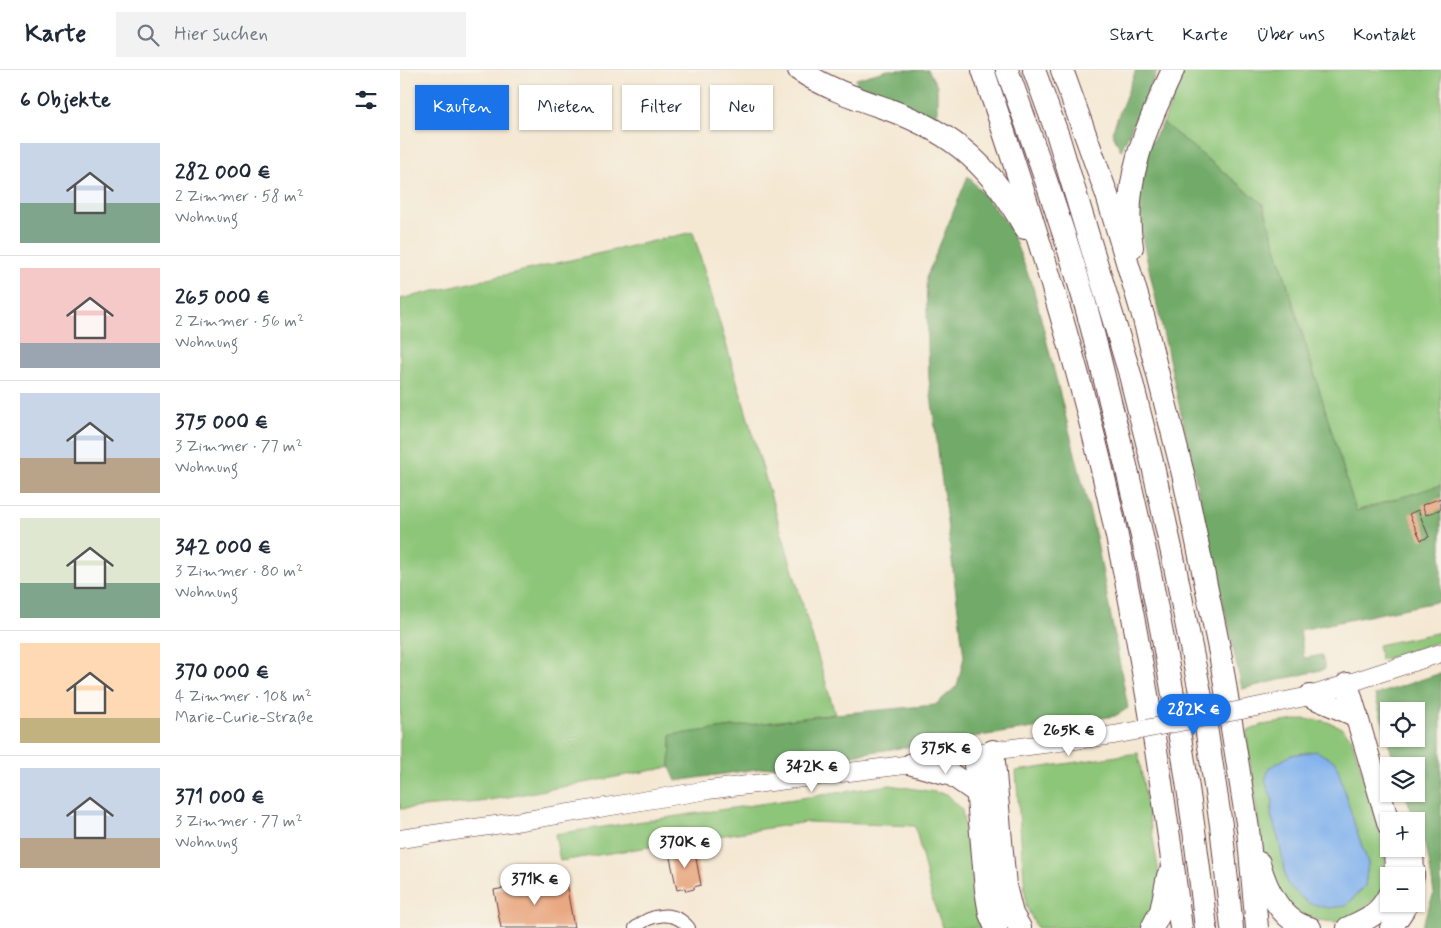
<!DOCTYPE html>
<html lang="de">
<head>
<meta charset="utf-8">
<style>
  body { margin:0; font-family:Mynerve,sans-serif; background:#f2f2f3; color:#1f2937; height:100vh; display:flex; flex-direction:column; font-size:19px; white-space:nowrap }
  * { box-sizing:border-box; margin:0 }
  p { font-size:16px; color:#747a83 }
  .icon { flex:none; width:28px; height:28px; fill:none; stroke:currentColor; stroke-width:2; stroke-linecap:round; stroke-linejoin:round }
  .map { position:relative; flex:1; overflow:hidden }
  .sheet { display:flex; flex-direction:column; background:#fff; width:400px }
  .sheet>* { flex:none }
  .banner { position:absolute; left:15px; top:15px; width:475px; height:45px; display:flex; gap:10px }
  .controls { position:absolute; left:980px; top:632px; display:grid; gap:10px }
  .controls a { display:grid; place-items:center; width:45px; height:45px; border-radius:0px; background:#fff; box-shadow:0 1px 4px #0004; font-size:25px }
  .price { position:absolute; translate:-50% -42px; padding:0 11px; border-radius:18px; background:#fff; color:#222; font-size:16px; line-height:32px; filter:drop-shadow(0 1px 2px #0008) }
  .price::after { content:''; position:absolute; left:50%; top:30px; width:15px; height:11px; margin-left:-8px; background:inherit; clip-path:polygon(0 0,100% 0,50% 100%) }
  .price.active { background:#1a73e8; color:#fff }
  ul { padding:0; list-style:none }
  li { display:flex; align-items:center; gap:15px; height:125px; padding:0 20px }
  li+li { border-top:1px solid #e0e1e3 }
  li span { display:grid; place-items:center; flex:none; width:140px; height:100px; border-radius:0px; color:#555 }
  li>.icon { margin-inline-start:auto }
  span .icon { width:60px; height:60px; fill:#fffc; stroke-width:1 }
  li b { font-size:21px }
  h2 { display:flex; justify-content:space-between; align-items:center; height:60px; padding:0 20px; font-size:21px }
  .pill { padding:0 18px; border-radius:0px; background:#fff; box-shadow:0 1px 4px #0004; font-size:18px; line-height:45px }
  .pill.active { background:#1a73e8; color:#fff }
  header { display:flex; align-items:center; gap:30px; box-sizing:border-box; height:70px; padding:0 25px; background:#fff; border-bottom:1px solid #e0e1e3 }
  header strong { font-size:24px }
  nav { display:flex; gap:28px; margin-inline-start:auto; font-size:18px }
  .search { width:350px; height:45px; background:#f2f2f3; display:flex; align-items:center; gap:12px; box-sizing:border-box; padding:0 18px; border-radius:0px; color:#747a83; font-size:19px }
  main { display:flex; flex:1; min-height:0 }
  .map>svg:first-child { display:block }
</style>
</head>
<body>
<header>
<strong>Karte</strong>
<div class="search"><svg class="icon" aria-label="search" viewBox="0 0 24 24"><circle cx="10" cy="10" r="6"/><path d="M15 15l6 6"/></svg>Hier suchen</div>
<nav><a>Start</a><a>Karte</a><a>Über uns</a><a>Kontakt</a></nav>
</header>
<main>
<section class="sheet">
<h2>6 Objekte<svg class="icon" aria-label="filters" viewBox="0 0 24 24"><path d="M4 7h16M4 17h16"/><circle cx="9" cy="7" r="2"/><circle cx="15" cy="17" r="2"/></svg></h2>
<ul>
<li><span style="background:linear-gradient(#c9d6e8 60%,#7fa58c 0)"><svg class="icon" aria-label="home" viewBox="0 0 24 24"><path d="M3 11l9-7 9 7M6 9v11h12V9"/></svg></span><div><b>282 000 €</b><p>2 Zimmer · 58 m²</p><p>Wohnung</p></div></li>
<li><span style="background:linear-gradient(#f6c9c9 75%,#9aa5b1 0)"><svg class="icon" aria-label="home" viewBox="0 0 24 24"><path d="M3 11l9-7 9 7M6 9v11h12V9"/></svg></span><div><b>265 000 €</b><p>2 Zimmer · 56 m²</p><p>Wohnung</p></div></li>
<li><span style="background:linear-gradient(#c9d6e8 65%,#b9a48a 0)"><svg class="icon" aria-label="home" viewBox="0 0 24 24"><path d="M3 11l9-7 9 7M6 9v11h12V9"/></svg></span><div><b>375 000 €</b><p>3 Zimmer · 77 m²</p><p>Wohnung</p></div></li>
<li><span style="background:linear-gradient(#dfe7d0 65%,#7fa58c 0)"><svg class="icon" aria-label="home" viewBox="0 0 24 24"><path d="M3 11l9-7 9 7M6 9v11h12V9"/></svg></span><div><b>342 000 €</b><p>3 Zimmer · 80 m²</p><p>Wohnung</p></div></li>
<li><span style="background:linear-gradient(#ffd9b3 75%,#c2b280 0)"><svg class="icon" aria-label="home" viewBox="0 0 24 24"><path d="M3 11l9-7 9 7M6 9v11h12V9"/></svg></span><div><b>370 000 €</b><p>4 Zimmer · 108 m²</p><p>Marie-Curie-Straße</p></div></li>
<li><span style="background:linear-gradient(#c9d6e8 70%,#b9a48a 0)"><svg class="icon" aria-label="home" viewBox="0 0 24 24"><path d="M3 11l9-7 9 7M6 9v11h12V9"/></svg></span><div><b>371 000 €</b><p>3 Zimmer · 77 m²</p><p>Wohnung</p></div></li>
</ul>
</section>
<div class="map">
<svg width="1041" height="858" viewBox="0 0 1041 858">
  <rect width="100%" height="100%" fill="#f7f3e8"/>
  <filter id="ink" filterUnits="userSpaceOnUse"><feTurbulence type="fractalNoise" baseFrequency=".02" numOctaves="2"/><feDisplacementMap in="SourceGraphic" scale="10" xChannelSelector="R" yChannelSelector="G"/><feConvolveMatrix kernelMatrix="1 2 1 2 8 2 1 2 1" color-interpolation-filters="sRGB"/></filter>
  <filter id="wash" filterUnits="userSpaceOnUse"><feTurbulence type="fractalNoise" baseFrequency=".0096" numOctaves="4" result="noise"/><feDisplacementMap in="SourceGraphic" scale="20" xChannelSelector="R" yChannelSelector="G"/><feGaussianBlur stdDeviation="1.12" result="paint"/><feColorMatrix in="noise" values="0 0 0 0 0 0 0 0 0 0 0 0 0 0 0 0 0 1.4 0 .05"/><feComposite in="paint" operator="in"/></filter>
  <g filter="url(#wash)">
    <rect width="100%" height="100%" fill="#f4e8d3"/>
    <g fill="#8ec679" stroke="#6c7252" fill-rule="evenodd">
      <path d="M 784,0 L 1041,0 L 1041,415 L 956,442 L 863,134 L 763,53 Z"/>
      <path d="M 293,162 L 435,644 L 271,665 L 270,697 L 80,732 L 0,739 L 0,229 Z"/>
      <path d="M 1041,562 L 1041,571 L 981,590 L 978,575 Z"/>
      <path d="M 903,649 L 924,651 L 939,656 L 951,667 L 986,780 L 985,807 L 978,826 L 956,846 L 935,852 L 917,850 L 893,841 L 877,821 L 865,788 L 857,745 L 846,662 L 862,655 ZM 873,731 L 956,759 L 968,793 L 965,816 L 946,836 L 879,771 L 871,745 Z"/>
      <path d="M 738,683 L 760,809 L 752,843 L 740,858 L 637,858 L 626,836 L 616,701 Z"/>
      <path d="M 490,715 L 547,724 L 562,740 L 581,858 L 543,858 L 533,832 L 515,756 L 407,752 L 160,791 L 155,764 Z"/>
    </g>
    <g fill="#72ab69" stroke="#5e654a" fill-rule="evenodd">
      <path d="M 488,0 L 528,0 L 537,16 L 537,49 L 457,18 L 456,9 Z"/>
      <path d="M 736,0 L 758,0 L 721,81 L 712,62 Z"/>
      <path d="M 763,53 L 863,134 L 956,441 L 1041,415 L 1041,531 L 900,560 L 904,588 L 922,585 L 925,599 L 842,619 L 742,167 L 738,129 L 748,78 Z"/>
      <path d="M 568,106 L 609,156 L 633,217 L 696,467 L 728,638 L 715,646 L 276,711 L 270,697 L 271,665 L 435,644 L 535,635 L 557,616 L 564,587 L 529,309 L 526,208 Z"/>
      <path d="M 1041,603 L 1041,858 L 1021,858 L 1034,823 L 1027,780 L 1005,724 L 1016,724 L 1016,696 L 995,696 L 975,625 ZM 989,641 L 1016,641 L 1016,669 L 989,669 Z"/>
    </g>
    <path fill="#82b2ed" stroke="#66688c" d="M 916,681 L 936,692 L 956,759 L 968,793 L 965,816 L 946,836 L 928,838 L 908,833 L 887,814 L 879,771 L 871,745 L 873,731 L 865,711 L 869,698 L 891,685 Z"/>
    <g id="blocks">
      <g fill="#e9a882">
        <path d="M 1041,428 L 1041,439 L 1026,445 L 1022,435 Z"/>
        <path d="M 1018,440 L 1029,467 L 1021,470 L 1009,444 Z"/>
        <path d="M 294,778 L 301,815 L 294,817 L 294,819 L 286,821 L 285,818 L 277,820 L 269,783 Z"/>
        <path d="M 165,807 L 174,858 L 101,858 L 94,820 Z"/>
      </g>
    </g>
  </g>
  <g filter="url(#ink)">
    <use href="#blocks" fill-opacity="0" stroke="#643d44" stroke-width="1"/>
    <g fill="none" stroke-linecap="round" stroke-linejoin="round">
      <g stroke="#643d44" stroke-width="14">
        <path id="minor" d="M 235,858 C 251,844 274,839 289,858"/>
      </g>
      <g stroke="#643d44" stroke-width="19">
        <g id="secondary">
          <path d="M 841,640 L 910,626 L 1041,583"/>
          <path d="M 0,769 L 109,753 L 308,720 L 512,694 L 574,683 L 714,665 L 740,660"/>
        </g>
      </g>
      <g stroke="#643d44" stroke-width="24">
        <g id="motorway">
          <path d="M 399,0 C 427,19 459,29 490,40 C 556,64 592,98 625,158"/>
          <path d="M 583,0 C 631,140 675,281 708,425 C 740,568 763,713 781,858"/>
          <path d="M 607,0 C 634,74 660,148 682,223 C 694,263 703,303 713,343 C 756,512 787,685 806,858"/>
          <path d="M 634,0 L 658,66 L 729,301 L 753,396 L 774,492 L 803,637 L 821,755 L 832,858"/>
          <path d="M 662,0 L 707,125 L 744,249 L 783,404 L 820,583 L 848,759 L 857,858"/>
          <path d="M 732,177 C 721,111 746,58 773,0"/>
          <path d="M 947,614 L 989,755"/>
          <path d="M 910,626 L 957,646"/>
          <path d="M 593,681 L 605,816 L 612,844 L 620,858"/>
          <path d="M 574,683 L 586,820 L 590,844 L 596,858"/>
          <path d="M 512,694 L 552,705 L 578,723"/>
          <path d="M 1012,779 L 1013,806"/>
          <path d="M 859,793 C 866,818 881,852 910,858"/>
          <path d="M 995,806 L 996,801 L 995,779"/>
          <path d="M 752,858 L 761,841 L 768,806"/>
          <path d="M 948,858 C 967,849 979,845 989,825"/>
          <path d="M 991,858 L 1007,834"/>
        </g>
      </g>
      <use href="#minor" stroke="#fff" stroke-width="12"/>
      <use href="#secondary" stroke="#fff" stroke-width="18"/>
      <use href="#motorway" stroke="#fff" stroke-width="22"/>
      <g stroke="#643d44" stroke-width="19" stroke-linecap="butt">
        <path id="secondary-bridge" d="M 740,660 L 841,640"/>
      </g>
      <use href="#secondary-bridge" stroke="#fff" stroke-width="18"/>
    </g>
  </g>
</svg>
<div class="controls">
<a><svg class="icon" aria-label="locate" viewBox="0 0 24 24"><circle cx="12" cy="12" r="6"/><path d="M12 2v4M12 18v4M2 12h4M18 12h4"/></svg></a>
<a><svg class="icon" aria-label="layers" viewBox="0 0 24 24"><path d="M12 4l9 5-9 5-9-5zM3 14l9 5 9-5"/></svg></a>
<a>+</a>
<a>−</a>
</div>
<b class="price active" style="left:794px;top:666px">282K €</b>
<b class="price" style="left:669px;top:687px">265K €</b>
<b class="price" style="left:546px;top:705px">375K €</b>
<b class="price" style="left:412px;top:723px">342K €</b>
<b class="price" style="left:285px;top:799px">370K €</b>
<b class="price" style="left:135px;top:836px">371K €</b>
<div class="banner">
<a class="pill active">Kaufen</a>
<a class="pill">Mieten</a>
<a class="pill">Filter</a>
<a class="pill">Neu</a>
</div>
</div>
</main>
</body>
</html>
